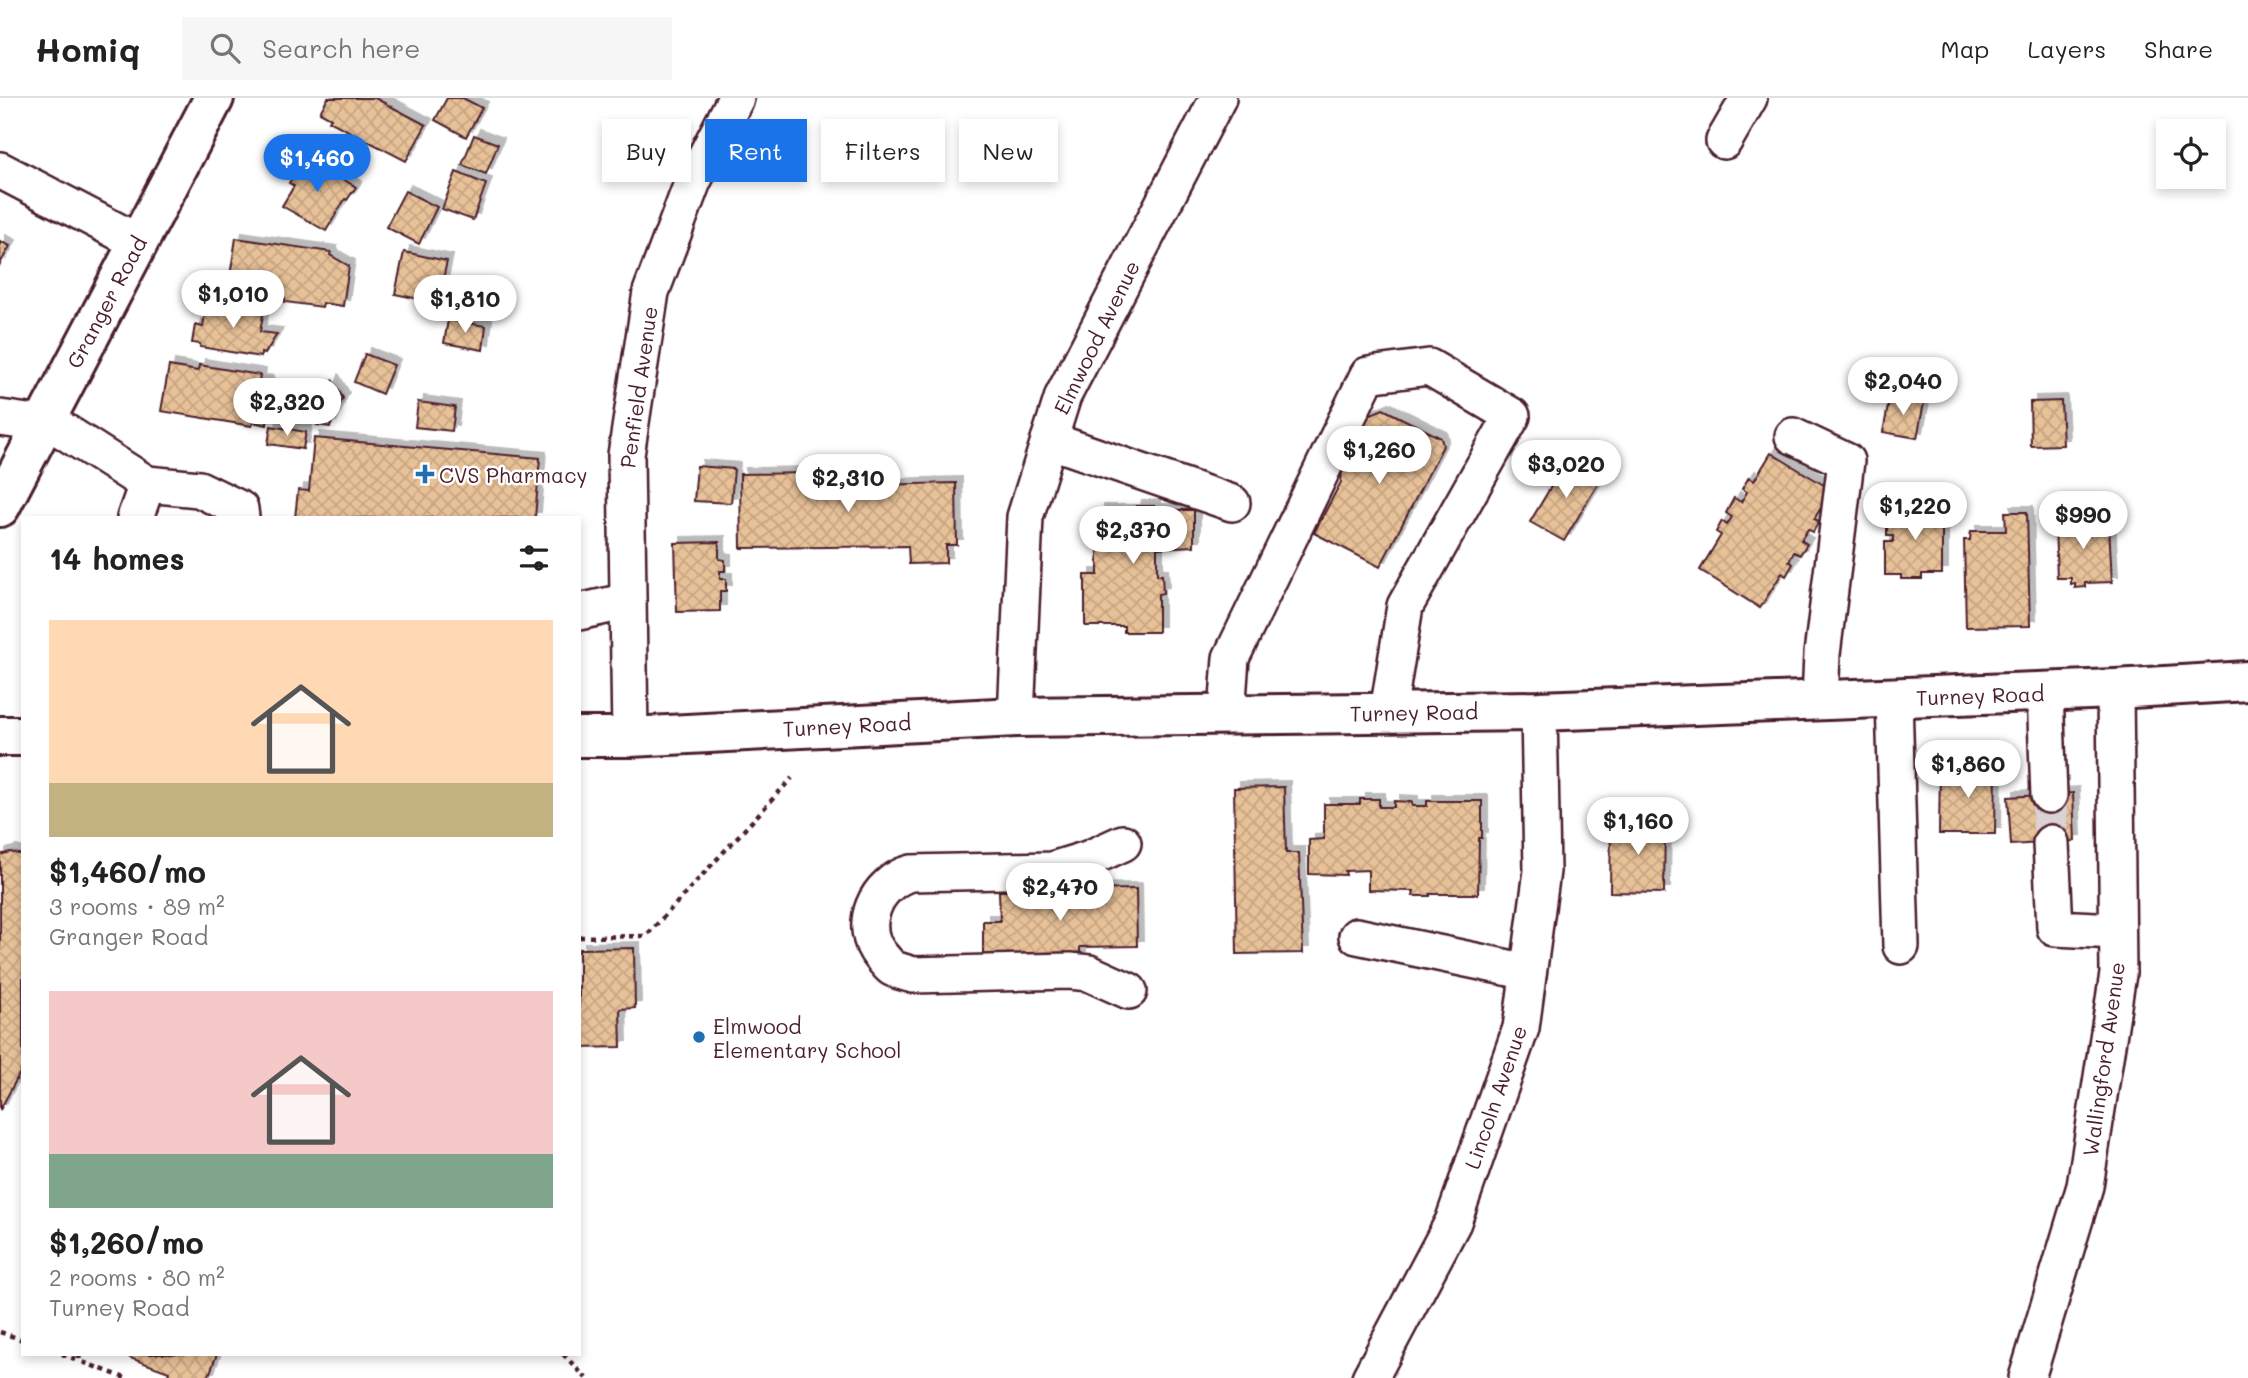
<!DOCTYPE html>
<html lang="en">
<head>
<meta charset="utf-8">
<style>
  body { margin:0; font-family:Mali,sans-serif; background:#f6f6f6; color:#222; height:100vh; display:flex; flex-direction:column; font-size:26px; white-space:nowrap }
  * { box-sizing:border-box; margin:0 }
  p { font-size:23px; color:#767676 }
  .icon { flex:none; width:38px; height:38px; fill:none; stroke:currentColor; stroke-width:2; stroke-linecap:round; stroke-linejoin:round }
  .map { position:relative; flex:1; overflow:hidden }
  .side { position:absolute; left:21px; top:418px; width:560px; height:840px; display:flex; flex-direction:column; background:#fff; border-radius:0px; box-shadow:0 4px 10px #0003 }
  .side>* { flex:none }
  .banner { position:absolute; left:602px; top:21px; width:665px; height:63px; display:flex; gap:14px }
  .buttons { position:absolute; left:2156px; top:21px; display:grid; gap:14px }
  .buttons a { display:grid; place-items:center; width:70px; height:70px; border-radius:0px; background:#fff; box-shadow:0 4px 10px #0003; font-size:35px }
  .price { position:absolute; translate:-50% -60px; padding:0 16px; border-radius:24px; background:#fff; color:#222; font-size:23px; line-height:46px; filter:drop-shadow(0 2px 4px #0008) }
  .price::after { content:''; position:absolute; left:50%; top:42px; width:21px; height:16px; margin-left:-10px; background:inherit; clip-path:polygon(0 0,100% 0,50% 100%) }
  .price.on { background:#1a73e8; color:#fff }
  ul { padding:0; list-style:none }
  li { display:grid; align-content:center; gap:14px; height:371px; padding:0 28px }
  li span { display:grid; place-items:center; height:217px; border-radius:0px; color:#555 }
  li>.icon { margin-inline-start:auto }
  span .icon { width:126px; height:126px; fill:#fffc; stroke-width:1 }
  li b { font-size:30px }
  h2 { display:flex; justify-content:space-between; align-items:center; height:84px; padding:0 28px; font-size:30px }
  .pill { padding:0 24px; border-radius:0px; background:#fff; box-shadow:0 4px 10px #0003; font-size:24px; line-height:63px }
  .pill.on { background:#1a73e8; color:#fff }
  header { display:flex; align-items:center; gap:42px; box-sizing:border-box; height:98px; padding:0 35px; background:#fff; border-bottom:2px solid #e0e0e0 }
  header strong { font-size:33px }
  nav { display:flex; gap:38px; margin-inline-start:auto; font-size:24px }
  .search { width:490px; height:63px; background:#f6f6f6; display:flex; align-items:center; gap:18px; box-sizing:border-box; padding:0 24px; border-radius:0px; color:#767676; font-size:26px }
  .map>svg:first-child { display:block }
</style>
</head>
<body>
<header>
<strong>Homiq</strong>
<div class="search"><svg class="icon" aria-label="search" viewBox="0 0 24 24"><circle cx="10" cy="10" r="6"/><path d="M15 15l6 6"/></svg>Search here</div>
<nav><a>Map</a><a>Layers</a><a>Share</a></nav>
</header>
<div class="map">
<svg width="2248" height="1280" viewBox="0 0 2248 1280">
  <defs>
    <pattern id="building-cross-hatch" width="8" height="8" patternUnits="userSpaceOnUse" patternTransform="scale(1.75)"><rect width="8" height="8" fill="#e7c198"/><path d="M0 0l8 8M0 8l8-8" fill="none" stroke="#c8a583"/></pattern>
    <filter id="shadow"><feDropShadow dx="6" dy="-6" stdDeviation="0" flood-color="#0004"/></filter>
  </defs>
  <rect width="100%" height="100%" fill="#fff"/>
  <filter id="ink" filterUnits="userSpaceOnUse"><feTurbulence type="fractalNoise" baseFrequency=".0143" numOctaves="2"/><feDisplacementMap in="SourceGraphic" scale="14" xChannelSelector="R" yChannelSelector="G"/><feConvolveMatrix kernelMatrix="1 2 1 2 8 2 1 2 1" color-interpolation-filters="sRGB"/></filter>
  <g filter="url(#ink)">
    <g fill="url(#building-cross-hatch)" stroke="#4a1f2b" stroke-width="2" filter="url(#shadow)">
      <path d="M 328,0 L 375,0 L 426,27 L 406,63 L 329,23 L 331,20 L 320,14 Z"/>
      <path d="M 447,0 L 463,0 L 482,10 L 466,39 L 435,22 Z"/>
      <path d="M 474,37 L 498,46 L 486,76 L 462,67 Z"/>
      <path d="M 305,59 L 356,89 L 347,102 L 345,101 L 326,133 L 282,108 L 294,88 L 289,85 Z"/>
      <path d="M 456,74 L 486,86 L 473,122 L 442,111 Z"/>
      <path d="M 405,93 L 437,109 L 419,146 L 386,129 Z"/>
      <path d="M 236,140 L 331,154 L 330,157 L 349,168 L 343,208 L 323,205 L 322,209 L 285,204 L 285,200 L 228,191 Z"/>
      <path d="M 0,143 L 10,148 L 0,166 Z"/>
      <path d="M 404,154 L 447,163 L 438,205 L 395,196 Z"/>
      <path d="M 207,202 L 264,211 L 260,234 L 277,236 L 265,256 L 261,255 L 261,259 L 200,249 L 200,246 L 192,245 L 195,227 L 203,229 Z"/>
      <path d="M 448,222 L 486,228 L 483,252 L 444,245 Z"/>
      <path d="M 365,256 L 394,267 L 382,296 L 354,284 Z"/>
      <path d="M 199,267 L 260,277 L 259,283 L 268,284 L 263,314 L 268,315 L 267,327 L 253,324 L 252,328 L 161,313 L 169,268 L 198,273 Z"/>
      <path d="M 333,283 L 343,300 L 330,329 L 317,327 Z"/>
      <path d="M 1890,298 L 1924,305 L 1917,340 L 1883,334 Z"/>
      <path d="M 2061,303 L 2063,347 L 2031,348 L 2030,304 Z"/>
      <path d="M 418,304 L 455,309 L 452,333 L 415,329 Z"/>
      <path d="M 1383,311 L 1441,340 L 1443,348 L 1380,469 L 1314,435 L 1341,384 L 1342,371 L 1369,317 Z"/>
      <path d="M 271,328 L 306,334 L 303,351 L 268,346 Z"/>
      <path d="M 314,340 L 540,360 L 535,420 L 295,420 L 298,392 L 309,393 Z"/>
      <path d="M 1771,355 L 1832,392 L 1814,421 L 1819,423 L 1813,434 L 1808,431 L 1801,442 L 1807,446 L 1800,457 L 1794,454 L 1789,463 L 1793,466 L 1786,478 L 1782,475 L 1760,510 L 1700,472 L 1721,437 L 1716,434 L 1722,423 L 1727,427 L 1732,419 L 1726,415 L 1734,400 L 1741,404 L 1747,394 L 1742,391 L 1749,379 L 1754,383 Z"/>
      <path d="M 1568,360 L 1602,379 L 1564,443 L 1530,424 Z"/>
      <path d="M 697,368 L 734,371 L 731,405 L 694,403 Z"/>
      <path d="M 872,374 L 872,387 L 956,385 L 957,447 L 946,447 L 946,465 L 909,466 L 908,448 L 741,450 L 740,376 Z"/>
      <path d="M 1893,407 L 1942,407 L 1942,476 L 1922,476 L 1922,481 L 1901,481 L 1901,477 L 1885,477 L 1885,444 L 1893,444 L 1893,438 L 1887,438 L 1887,428 L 1893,428 Z"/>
      <path d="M 1136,408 L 1154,408 L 1154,412 L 1194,412 L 1194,448 L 1157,450 L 1157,477 L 1162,477 L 1163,495 L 1158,496 L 1158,534 L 1124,534 L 1124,528 L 1085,528 L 1085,477 L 1098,477 L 1098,413 L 1135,413 Z"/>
      <path d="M 2005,414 L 2027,414 L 2030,528 L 1966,529 L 1964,442 L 1970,442 L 1971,433 L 2006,433 Z"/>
      <path d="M 2089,414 L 2090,428 L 2109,427 L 2112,484 L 2085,485 L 2085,489 L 2075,490 L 2075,485 L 2071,486 L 2071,480 L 2057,480 L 2055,429 L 2067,429 L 2066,417 Z"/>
      <path d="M 719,444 L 719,461 L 725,462 L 725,473 L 720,473 L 720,481 L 726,481 L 726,493 L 720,493 L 720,513 L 677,514 L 675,445 Z"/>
      <path d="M 1940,669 L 1996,669 L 1995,736 L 1939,736 Z"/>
      <path d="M 1284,689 L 1286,755 L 1299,755 L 1303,855 L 1237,856 L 1234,690 Z"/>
      <path d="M 2073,695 L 2075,743 L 2011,747 L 2008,699 Z"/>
      <path d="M 1360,701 L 1379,701 L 1379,709 L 1394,709 L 1394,703 L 1412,704 L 1412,708 L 1427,708 L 1427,703 L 1482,703 L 1482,740 L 1479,740 L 1478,796 L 1430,796 L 1430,798 L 1413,798 L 1414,793 L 1368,792 L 1368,772 L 1345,773 L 1346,777 L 1309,776 L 1309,742 L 1324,741 L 1324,706 L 1360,706 Z"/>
      <path d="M 1611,723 L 1665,723 L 1664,795 L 1610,794 Z"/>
      <path d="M 10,754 L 23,757 L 23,969 L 0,1012 L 0,757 Z"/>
      <path d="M 1136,791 L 1137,848 L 1080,849 L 1080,859 L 983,861 L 983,823 L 1000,823 L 999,793 Z"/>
      <path d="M 634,850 L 635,910 L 620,911 L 621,949 L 579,950 L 579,851 Z"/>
      <path d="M 132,1256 L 217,1256 L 208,1280 L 167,1280 L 169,1274 L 130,1260 Z"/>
    </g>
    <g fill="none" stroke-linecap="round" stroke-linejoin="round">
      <path stroke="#dbd2d5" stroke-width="35" stroke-dasharray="35 18" stroke-linecap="butt" d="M 2049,697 L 2051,745"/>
      <g stroke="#4a1f2b" stroke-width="40">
        <g id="minor">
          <path d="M 1724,43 L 1749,0"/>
          <path d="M 0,72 L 138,144"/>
          <path d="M 0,320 L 42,326"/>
          <path d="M 45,321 L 147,386 L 199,391 L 240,411 L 241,420"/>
          <path d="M 1793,338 L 1846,363 L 1822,556 L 1820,602"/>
          <path d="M 1049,342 L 1232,405"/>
          <path d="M 135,420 L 147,386"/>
          <path d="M 579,514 L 628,503"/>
          <path d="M 2045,594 L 2049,697"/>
          <path d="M 1894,600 L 1901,848"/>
          <path d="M 1227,616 L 1231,560 L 1368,277 L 1429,269 L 1512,318 L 1405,508 L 1388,614"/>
          <path d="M 1016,619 L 1025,419 L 1063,298 L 1218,0"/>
          <path d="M 630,639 L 626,357 L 651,194 L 693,83 L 736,0"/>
          <path d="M 1123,745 L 1088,761 L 1052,772 L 911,775 C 876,784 856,828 881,858 C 884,861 888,867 892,870 C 898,873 907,875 913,877 L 1070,873 L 1089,875 L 1129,893"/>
          <path d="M 2051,745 L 2055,830 L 2117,833"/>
          <path d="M 1357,838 L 1528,874"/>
          <path d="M 1370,1280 L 1453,1124 L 1521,930 L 1542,773 L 1539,613"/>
          <path d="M 2027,1280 L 2085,1088 L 2118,876 L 2115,591"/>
        </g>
      </g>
      <g stroke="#4a1f2b" stroke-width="44">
        <g id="major">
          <path d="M 0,409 L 214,0"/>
          <path d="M 0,638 L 23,638"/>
          <path d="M 579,639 L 630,639 L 1016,619 L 1539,613 L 2115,591 L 2248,583"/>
        </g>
      </g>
      <g stroke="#4a1f2b" stroke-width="4.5" stroke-dasharray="5 5" stroke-linecap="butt">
        <path d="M 579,839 L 646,838 L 792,680"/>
        <path d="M 0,1234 L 23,1242"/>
        <path d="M 62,1256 L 80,1263"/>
        <path d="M 79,1256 L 80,1263 L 125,1280"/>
        <path d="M 563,1256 L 586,1280"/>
      </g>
      <use href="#minor" stroke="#fff" stroke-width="35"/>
      <use href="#major" stroke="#fff" stroke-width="38"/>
    </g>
  </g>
  <g fill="#1f6fb2" stroke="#fff" stroke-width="2.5">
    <path d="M421.5 365.5h7v7h7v7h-7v7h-7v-7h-7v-7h7z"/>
    <circle cx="699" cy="939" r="7"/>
  </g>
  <g text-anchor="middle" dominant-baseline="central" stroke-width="5" stroke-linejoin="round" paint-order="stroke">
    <g font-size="21" fill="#4a1f2b" stroke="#fff">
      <text transform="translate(106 204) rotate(-62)">Granger Road</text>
      <text transform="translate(1096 239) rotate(-64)">Elmwood Avenue</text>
      <text transform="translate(638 289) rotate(-82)">Penfield Avenue</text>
      <text transform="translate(1980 597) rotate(-2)">Turney Road</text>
      <text transform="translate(1414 614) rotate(-1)">Turney Road</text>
      <text transform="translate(847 627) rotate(-3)">Turney Road</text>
      <text transform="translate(2103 961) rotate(-82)">Wallingford Avenue</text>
      <text transform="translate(1495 999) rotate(-71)">Lincoln Avenue</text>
    </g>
    <g font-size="21" fill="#4a1f2b" stroke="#fff" text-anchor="start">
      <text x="439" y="376">CVS Pharmacy</text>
      <text x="713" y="927">Elmwood<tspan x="713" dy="24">Elementary School</tspan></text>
    </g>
  </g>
</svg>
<div class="buttons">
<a><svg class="icon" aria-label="locate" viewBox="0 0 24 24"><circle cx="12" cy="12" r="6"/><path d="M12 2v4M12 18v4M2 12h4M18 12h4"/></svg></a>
</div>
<b class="price on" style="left:317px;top:96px">$1,460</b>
<b class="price" style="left:233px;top:232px">$1,010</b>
<b class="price" style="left:465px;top:237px">$1,810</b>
<b class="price" style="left:1903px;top:319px">$2,040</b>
<b class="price" style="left:287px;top:340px">$2,320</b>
<b class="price" style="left:1379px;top:388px">$1,260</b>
<b class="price" style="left:1566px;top:402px">$3,020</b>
<b class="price" style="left:848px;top:416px">$2,310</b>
<b class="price" style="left:1915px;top:444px">$1,220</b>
<b class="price" style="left:2083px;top:453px">$990</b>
<b class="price" style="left:1133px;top:468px">$2,370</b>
<b class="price" style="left:1968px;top:702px">$1,860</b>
<b class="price" style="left:1638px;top:759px">$1,160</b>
<b class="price" style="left:1060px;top:825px">$2,470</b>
<div class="banner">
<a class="pill">Buy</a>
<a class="pill on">Rent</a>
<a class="pill">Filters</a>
<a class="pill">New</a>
</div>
<section class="side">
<h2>14 homes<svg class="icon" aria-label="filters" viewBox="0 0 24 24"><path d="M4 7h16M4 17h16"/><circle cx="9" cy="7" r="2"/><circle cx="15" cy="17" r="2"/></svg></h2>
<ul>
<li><span style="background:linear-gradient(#ffd9b3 75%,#c2b280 0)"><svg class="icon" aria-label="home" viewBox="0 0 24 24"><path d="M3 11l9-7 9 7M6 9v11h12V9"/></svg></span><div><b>$1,460/mo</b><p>3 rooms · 89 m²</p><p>Granger Road</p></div></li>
<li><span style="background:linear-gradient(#f6c9c9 75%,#7fa58c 0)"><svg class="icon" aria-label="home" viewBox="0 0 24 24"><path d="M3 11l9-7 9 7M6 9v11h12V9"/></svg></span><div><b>$1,260/mo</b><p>2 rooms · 80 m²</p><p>Turney Road</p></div></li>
</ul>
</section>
</div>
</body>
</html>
